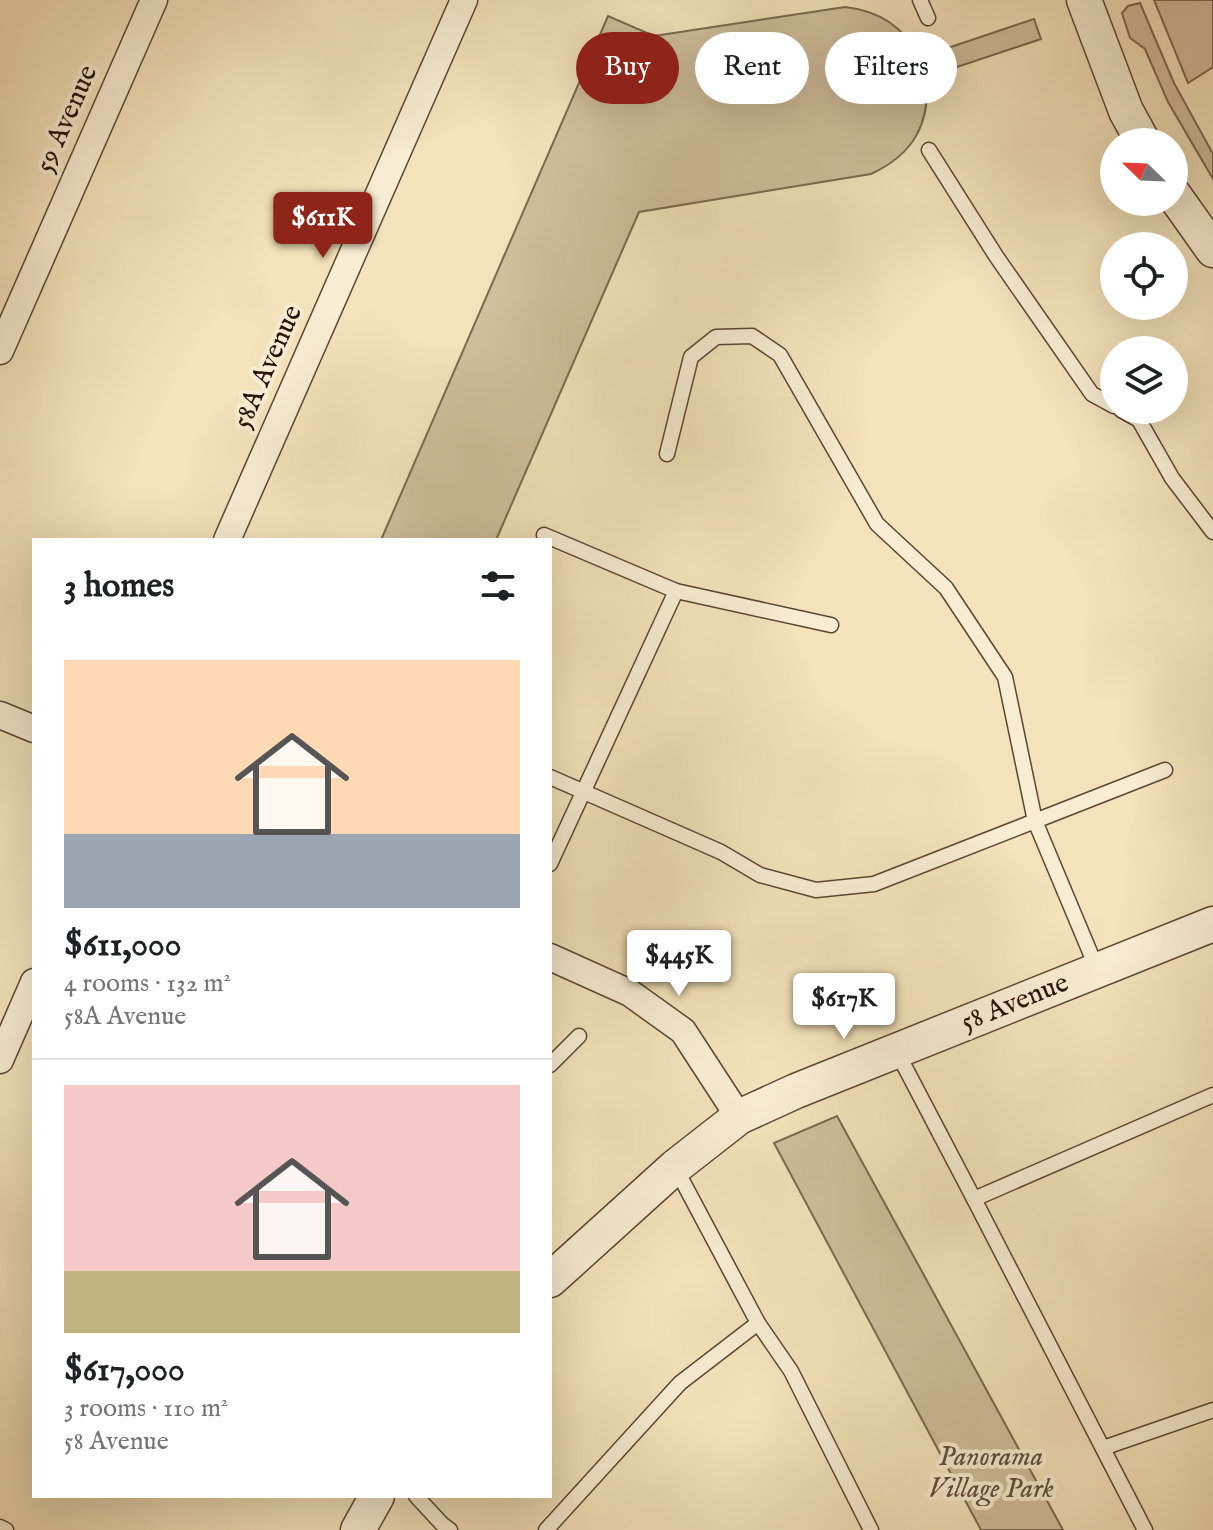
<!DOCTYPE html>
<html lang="en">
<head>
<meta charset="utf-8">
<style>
  body { margin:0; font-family:"IM FELL English",serif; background:#f6f6f6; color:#202124; height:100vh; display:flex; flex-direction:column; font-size:30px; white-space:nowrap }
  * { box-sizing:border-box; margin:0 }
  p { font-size:26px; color:#757577 }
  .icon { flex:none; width:44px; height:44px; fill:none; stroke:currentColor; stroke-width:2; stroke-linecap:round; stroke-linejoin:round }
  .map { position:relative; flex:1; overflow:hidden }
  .panel { position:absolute; left:32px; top:538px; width:520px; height:960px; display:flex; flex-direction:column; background:#fff; border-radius:0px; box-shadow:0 8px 32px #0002 }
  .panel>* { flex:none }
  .top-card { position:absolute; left:576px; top:32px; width:516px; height:72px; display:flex; gap:16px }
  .needle { width:52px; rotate:293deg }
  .controls { position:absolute; left:1100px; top:128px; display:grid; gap:16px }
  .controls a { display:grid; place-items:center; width:88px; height:88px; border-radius:50%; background:#fff; box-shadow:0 8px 32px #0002; font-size:40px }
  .price { position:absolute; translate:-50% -68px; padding:0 18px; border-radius:8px; background:#fff; color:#222; font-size:26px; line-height:52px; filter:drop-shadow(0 2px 4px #0008) }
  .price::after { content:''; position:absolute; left:50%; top:48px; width:24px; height:18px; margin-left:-12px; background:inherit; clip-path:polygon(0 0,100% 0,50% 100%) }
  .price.on { background:#8f2418; color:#fff }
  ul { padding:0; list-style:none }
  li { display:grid; align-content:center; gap:16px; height:424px; padding:0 32px }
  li+li { border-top:2px solid #e0e0e0 }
  li span { display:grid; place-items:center; height:248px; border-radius:0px; color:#555 }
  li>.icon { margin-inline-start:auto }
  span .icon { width:144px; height:144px; fill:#fffc; stroke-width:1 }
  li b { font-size:34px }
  h2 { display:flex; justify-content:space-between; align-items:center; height:96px; padding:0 32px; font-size:34px }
  .tag { padding:0 28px; border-radius:36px; background:#fff; box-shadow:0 8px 32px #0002; font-size:28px; line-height:72px }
  .tag.on { background:#8f2418; color:#fff }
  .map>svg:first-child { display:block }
</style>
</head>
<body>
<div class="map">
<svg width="1213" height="1530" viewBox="0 0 1213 1530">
  <rect width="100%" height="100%" fill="#f4e2ba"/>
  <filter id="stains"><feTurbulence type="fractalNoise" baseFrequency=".0025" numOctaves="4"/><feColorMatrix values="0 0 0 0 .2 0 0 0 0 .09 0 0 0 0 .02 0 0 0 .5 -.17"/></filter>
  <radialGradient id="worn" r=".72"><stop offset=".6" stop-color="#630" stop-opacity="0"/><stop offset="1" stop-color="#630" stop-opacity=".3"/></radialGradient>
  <g fill="#d1be9c" stroke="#7c6852" stroke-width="2">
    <path d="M 1154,0 L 1213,0 L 1213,67 L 1188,83 Z"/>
    <path d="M 1140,3 L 1174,83 L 1213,154 L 1213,179 L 1168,102 L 1145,49 L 1130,38 L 1122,13 L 1128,6 Z"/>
    <path d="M 845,7 C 881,11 902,27 921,57 L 1034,19 L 1041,39 L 927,77 C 930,124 914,154 871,174 L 639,212 L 496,540 L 381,540 L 608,16 L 654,36 Z"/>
    <path d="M 837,1116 L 1063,1530 L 981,1530 L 774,1143 Z"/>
  </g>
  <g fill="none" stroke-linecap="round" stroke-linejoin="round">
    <g stroke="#5b4534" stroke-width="17">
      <g id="service">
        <path d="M 920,0 L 928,18"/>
        <path d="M 929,150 L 996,256 L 1092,394 L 1114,406"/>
        <path d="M 1121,410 L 1139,420 L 1172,478 L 1213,532"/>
        <path d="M 667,454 L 691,357 L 716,337 L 752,336 L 780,355 L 877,524 L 946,588 L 1005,677 L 1035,821 L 1165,770"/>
        <path d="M 544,535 L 676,591 L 831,625"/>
        <path d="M 550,777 L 721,852 L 760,875 L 816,890 L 874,884 L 1035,821 L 1097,969"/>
        <path d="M 550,864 L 676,591"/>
        <path d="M 897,1052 L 974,1199 L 1213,1095"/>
        <path d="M 550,1065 L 579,1036"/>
        <path d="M 675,1167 L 758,1323 L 791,1371 L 871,1530"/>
        <path d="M 974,1199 L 1145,1530"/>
        <path d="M 1103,1448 L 1213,1410"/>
        <path d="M 416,1496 L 442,1524 L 450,1530"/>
        <path d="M 0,1527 L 6,1530"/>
        <path d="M 546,1530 L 680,1383 L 758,1323"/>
      </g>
    </g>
    <g stroke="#5b4534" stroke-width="29">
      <g id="minor">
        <path d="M 0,351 L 154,0"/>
        <path d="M 227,540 L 464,0"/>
        <path d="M 0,715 L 34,729"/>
        <path d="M 550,957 L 630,993 L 683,1031 L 739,1117"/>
        <path d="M 0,1060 L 34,982"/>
      </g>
    </g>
    <g stroke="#5b4534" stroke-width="37">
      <g id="tertiary">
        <path d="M 1084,0 L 1126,111 L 1143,142"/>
        <path d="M 1174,195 L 1213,250"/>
        <path d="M 550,1280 L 675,1167 L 739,1117 L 796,1091 L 1213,924"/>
        <path d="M 358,1530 L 377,1496"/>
      </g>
    </g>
    <use href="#service" stroke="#f8ecd2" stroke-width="14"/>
    <use href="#minor" stroke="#f8ecd2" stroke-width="26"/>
    <use href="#tertiary" stroke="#f8ecd2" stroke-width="34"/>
  </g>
  <g text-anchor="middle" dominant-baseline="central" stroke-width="8" stroke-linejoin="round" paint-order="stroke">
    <g font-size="28" fill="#281108" stroke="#f8ecd2">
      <text transform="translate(67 119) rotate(-66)">59 Avenue</text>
      <text transform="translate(268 367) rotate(-66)">58A Avenue</text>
      <text transform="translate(1015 1003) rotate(-22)">58 Avenue</text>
    </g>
    <g font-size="28" font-style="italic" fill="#634e3c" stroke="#f8ecd2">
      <text x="991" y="1457">Panorama<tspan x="991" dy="32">Village Park</tspan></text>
    </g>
  </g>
  <rect width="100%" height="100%" filter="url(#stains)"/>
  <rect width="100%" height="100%" fill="url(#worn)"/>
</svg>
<div class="controls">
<a><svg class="needle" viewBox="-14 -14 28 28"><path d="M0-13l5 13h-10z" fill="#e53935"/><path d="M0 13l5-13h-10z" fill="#757577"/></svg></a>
<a><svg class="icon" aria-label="locate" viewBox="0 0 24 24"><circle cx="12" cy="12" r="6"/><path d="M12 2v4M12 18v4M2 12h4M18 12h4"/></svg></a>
<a><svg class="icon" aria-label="layers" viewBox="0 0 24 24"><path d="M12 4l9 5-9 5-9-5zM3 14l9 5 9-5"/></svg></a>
</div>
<b class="price on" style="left:323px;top:260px">$611K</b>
<b class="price" style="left:679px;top:998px">$445K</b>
<b class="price" style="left:844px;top:1041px">$617K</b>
<div class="top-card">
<a class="tag on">Buy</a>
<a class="tag">Rent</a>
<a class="tag">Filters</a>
</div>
<section class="panel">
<h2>3 homes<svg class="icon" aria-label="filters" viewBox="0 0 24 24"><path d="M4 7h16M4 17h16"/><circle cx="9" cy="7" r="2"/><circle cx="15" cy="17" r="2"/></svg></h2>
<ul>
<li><span style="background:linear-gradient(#ffd9b3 70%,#9aa5b1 0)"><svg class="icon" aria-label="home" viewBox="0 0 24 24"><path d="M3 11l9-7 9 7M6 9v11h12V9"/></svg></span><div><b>$611,000</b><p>4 rooms · 132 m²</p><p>58A Avenue</p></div></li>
<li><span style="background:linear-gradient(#f6c9c9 75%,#c2b280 0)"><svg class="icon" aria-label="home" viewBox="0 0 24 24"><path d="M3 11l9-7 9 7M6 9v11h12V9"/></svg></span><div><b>$617,000</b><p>3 rooms · 110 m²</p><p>58 Avenue</p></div></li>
</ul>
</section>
</div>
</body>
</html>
